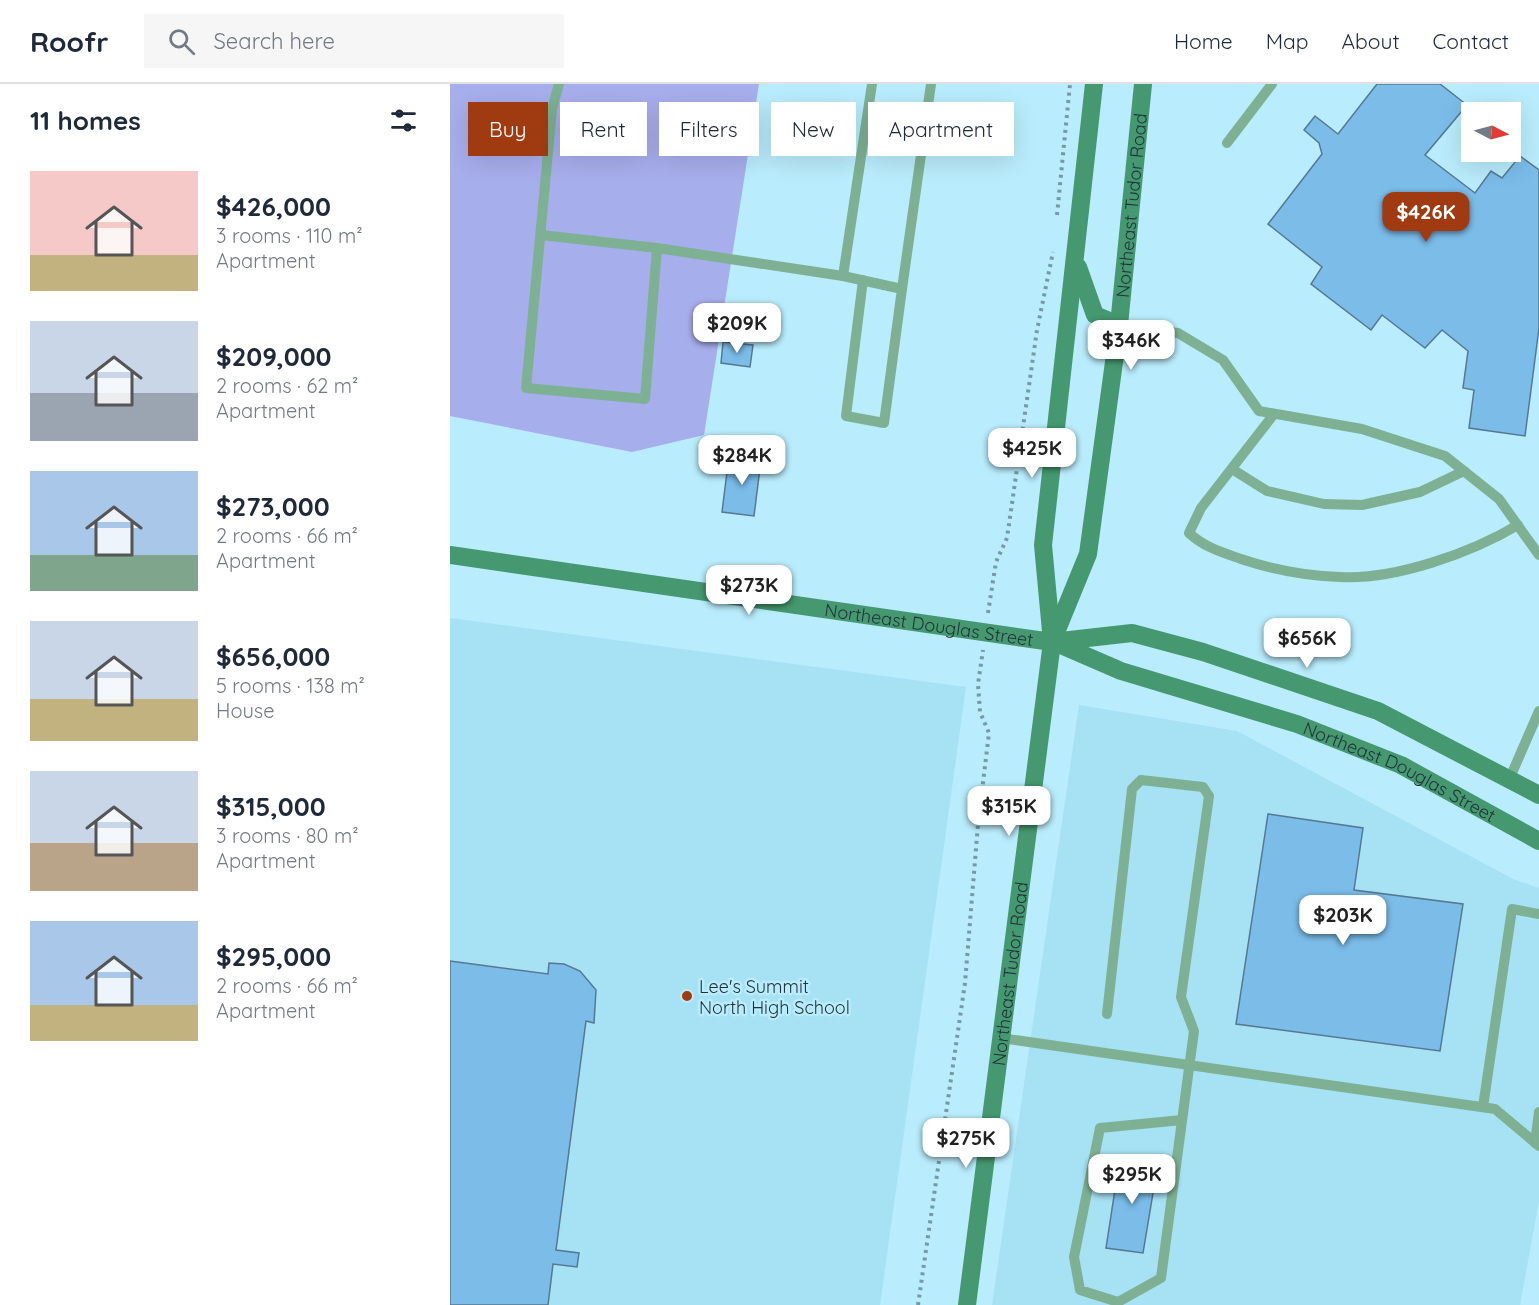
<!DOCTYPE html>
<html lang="en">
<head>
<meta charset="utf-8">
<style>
  body { margin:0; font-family:Quicksand,sans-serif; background:#f6f6f7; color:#1f2937; height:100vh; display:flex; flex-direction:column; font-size:22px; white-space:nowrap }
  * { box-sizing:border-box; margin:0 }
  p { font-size:20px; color:#747a83 }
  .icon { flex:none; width:33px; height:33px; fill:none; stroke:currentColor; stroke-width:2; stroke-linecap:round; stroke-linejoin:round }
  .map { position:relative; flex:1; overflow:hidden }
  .panel { display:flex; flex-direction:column; background:#fff; width:450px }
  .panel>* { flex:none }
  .hud { position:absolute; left:18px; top:18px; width:570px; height:54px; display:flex; gap:12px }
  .needle { width:39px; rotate:96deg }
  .buttons { position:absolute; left:1011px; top:18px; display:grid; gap:12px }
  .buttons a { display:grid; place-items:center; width:60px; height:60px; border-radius:0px; background:#fff; box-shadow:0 6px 24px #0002; font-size:30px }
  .price { position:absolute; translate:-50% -51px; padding:0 14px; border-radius:12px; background:#fff; color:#222; font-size:20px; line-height:39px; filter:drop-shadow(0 2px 3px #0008) }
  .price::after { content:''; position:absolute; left:50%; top:36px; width:18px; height:14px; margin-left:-9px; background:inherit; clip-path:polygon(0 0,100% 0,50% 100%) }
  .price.current { background:#a03a11; color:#fff }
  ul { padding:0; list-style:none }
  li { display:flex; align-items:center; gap:18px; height:150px; padding:0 30px }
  li span { display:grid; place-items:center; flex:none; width:168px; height:120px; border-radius:0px; color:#555 }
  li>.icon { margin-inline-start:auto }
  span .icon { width:72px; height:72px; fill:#fffc; stroke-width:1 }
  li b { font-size:26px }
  h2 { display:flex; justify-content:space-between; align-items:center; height:72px; padding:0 30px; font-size:26px }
  .pill { padding:0 21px; border-radius:0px; background:#fff; box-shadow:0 6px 24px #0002; font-size:21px; line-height:54px }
  .pill.current { background:#a03a11; color:#fff }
  header { display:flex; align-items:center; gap:36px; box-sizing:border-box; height:84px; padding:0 30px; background:#fff; border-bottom:2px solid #e0e1e3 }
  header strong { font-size:28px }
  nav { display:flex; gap:33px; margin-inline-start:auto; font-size:21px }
  .search { width:420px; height:54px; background:#f6f6f7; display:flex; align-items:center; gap:15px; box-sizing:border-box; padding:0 21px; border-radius:0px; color:#747a83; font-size:22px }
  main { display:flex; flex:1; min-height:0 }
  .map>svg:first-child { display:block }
</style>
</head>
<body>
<header>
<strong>Roofr</strong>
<div class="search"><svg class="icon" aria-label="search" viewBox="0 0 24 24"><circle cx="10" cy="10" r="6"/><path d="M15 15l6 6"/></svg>Search here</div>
<nav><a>Home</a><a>Map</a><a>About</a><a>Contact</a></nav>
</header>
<main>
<section class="panel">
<h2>11 homes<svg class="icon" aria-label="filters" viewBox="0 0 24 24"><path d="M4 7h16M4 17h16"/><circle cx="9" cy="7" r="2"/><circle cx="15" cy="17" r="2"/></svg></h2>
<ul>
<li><span style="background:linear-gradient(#f6c9c9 70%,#c2b280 0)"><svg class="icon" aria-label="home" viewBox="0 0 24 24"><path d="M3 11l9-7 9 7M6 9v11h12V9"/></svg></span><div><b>$426,000</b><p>3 rooms · 110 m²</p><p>Apartment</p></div></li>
<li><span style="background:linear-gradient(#c9d6e8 60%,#9aa5b1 0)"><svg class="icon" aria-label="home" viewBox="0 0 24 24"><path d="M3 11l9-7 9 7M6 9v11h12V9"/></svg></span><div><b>$209,000</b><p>2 rooms · 62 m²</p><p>Apartment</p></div></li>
<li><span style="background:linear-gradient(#a9c7e8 70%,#7fa58c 0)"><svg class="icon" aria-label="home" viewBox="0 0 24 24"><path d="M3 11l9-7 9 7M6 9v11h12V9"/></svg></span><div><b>$273,000</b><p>2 rooms · 66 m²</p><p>Apartment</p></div></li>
<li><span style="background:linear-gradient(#c9d6e8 65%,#c2b280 0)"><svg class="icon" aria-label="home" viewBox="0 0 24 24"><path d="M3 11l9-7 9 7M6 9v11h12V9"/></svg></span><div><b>$656,000</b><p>5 rooms · 138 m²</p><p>House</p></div></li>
<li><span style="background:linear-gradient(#c9d6e8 60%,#b9a48a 0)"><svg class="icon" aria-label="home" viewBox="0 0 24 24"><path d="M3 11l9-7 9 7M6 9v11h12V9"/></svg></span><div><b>$315,000</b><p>3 rooms · 80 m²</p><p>Apartment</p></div></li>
<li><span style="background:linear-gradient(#a9c7e8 70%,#c2b280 0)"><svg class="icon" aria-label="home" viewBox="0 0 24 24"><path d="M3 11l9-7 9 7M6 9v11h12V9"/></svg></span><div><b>$295,000</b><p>2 rooms · 66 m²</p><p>Apartment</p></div></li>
</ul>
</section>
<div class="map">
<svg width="1089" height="1221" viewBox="0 0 1089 1221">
  <rect width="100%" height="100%" fill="#b9ecfc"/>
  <g fill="#a6e1f4">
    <path d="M 0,534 L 516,603 L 430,1221 L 0,1221 Z"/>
    <path d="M 629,621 L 787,647 L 1063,795 L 1089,804 L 1089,1116 L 1070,1221 L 542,1221 Z"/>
  </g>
  <path fill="#a7aeec" d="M 0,0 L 309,0 L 254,351 L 182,368 L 0,332 Z"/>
  <g fill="#7bbce9" stroke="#557991" stroke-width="1.5">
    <path d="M 927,0 L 990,0 L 1017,21 L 975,71 L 1025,109 L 1041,87 L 1052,94 L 1070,72 L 1089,86 L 1089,244 L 1075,352 L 1019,344 L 1024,306 L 1013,304 L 1018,267 L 992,246 L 975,264 L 932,231 L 921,246 L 861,200 L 872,183 L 818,140 L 872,70 L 869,59 L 854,46 L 865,32 L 888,50 Z"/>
    <path d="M 273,258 L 303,261 L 300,283 L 271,279 Z"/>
    <path d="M 279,372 L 311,376 L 304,432 L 272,428 Z"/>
    <path d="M 818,730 L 913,744 L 904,806 L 1013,820 L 990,967 L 786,940 Z"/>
    <path d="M 0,877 L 98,890 L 99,879 L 114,880 L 130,887 L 146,906 L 144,939 L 136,937 L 106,1166 L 129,1169 L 127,1183 L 103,1180 L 98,1221 L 0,1221 Z"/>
    <path d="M 670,1073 L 708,1079 L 693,1169 L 656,1164 Z"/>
  </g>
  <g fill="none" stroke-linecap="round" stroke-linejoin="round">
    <g stroke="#759aa6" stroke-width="4" stroke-dasharray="3 4.5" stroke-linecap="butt">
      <path d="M 607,131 L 620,0"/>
      <path d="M 538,529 L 546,478 L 557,454 L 587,246 L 603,168"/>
      <path d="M 468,1221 L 515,899 L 528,740 L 539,649 L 530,628 L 528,600 L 533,566"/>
    </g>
    <g stroke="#7eb194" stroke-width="10">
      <path d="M 109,0 L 102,25 L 76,304 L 195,315 L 207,164 L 393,192 L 422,0"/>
      <path d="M 777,59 L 822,0"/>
      <path d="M 91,151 L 207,164"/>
      <path d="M 393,192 L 452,205 L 434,339 L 396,332 L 413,196"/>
      <path d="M 452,205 L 481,0"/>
      <path d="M 669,241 L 728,249 L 773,276 L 809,327 L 912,345 L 995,372 L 1049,415 L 1089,471"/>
      <path d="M 824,330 L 751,424 L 739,449 C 754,463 771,468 791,475 C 821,485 858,492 890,493 C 945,496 1021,469 1068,441"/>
      <path d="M 782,385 L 817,407 L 874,420 L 912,421 L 970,408 L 1014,387"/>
      <path d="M 1059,696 L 1089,627"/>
      <path d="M 657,930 L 682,705 L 691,696 L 753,703 L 759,712 L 731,913 L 744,947 L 711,1194 L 668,1218 L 630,1206 L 624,1173 L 650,1044 L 732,1036"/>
      <path d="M 551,954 L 1045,1025 L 1089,1062"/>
      <path d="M 1033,1023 L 1062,825 L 1089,830"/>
      <path d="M 1085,1059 L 1089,1028"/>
    </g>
    <g stroke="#45986f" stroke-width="18">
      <path d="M 628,183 L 645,231 L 669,241"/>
      <path id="s1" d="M 0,471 L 602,558 L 682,549 L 753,568 L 928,627 L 1089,711"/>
      <path id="s2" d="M 604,553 L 638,470 L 669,241 L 693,0"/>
      <path id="s3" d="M 604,558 L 671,587 L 847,640 L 951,681 L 1089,757"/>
      <path id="s4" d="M 517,1221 L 602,558 L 593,461 L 644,0"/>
    </g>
  </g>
  <circle fill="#a03a11" stroke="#b9ecfc" stroke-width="2" cx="237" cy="912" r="6"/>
  <g text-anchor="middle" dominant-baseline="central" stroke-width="5" stroke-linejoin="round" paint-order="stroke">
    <g font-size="18" fill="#1f3239" stroke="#b9ecfc">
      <text stroke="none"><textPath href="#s2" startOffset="441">Northeast Tudor Road</textPath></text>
      <text stroke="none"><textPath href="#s1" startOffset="484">Northeast Douglas Street</textPath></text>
      <text stroke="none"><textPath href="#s3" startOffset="370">Northeast Douglas Street</textPath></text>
      <text stroke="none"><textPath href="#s4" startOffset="334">Northeast Tudor Road</textPath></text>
    </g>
    <g font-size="18" fill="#1f3239" stroke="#b9ecfc" text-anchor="start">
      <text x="249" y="902">Lee's Summit<tspan x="249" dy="21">North High School</tspan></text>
    </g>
  </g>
</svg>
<div class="buttons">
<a><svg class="needle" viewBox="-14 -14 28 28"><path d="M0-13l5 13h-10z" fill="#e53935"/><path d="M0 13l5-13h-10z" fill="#747a83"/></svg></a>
</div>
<b class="price current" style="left:976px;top:159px">$426K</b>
<b class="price" style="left:287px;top:270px">$209K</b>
<b class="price" style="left:681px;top:287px">$346K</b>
<b class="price" style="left:582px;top:395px">$425K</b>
<b class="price" style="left:292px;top:402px">$284K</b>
<b class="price" style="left:299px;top:532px">$273K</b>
<b class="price" style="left:857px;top:585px">$656K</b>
<b class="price" style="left:559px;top:753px">$315K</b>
<b class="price" style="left:893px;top:862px">$203K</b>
<b class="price" style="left:516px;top:1085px">$275K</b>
<b class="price" style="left:682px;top:1121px">$295K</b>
<div class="hud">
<a class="pill current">Buy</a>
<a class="pill">Rent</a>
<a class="pill">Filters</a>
<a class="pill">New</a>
<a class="pill">Apartment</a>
</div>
</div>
</main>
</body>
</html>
